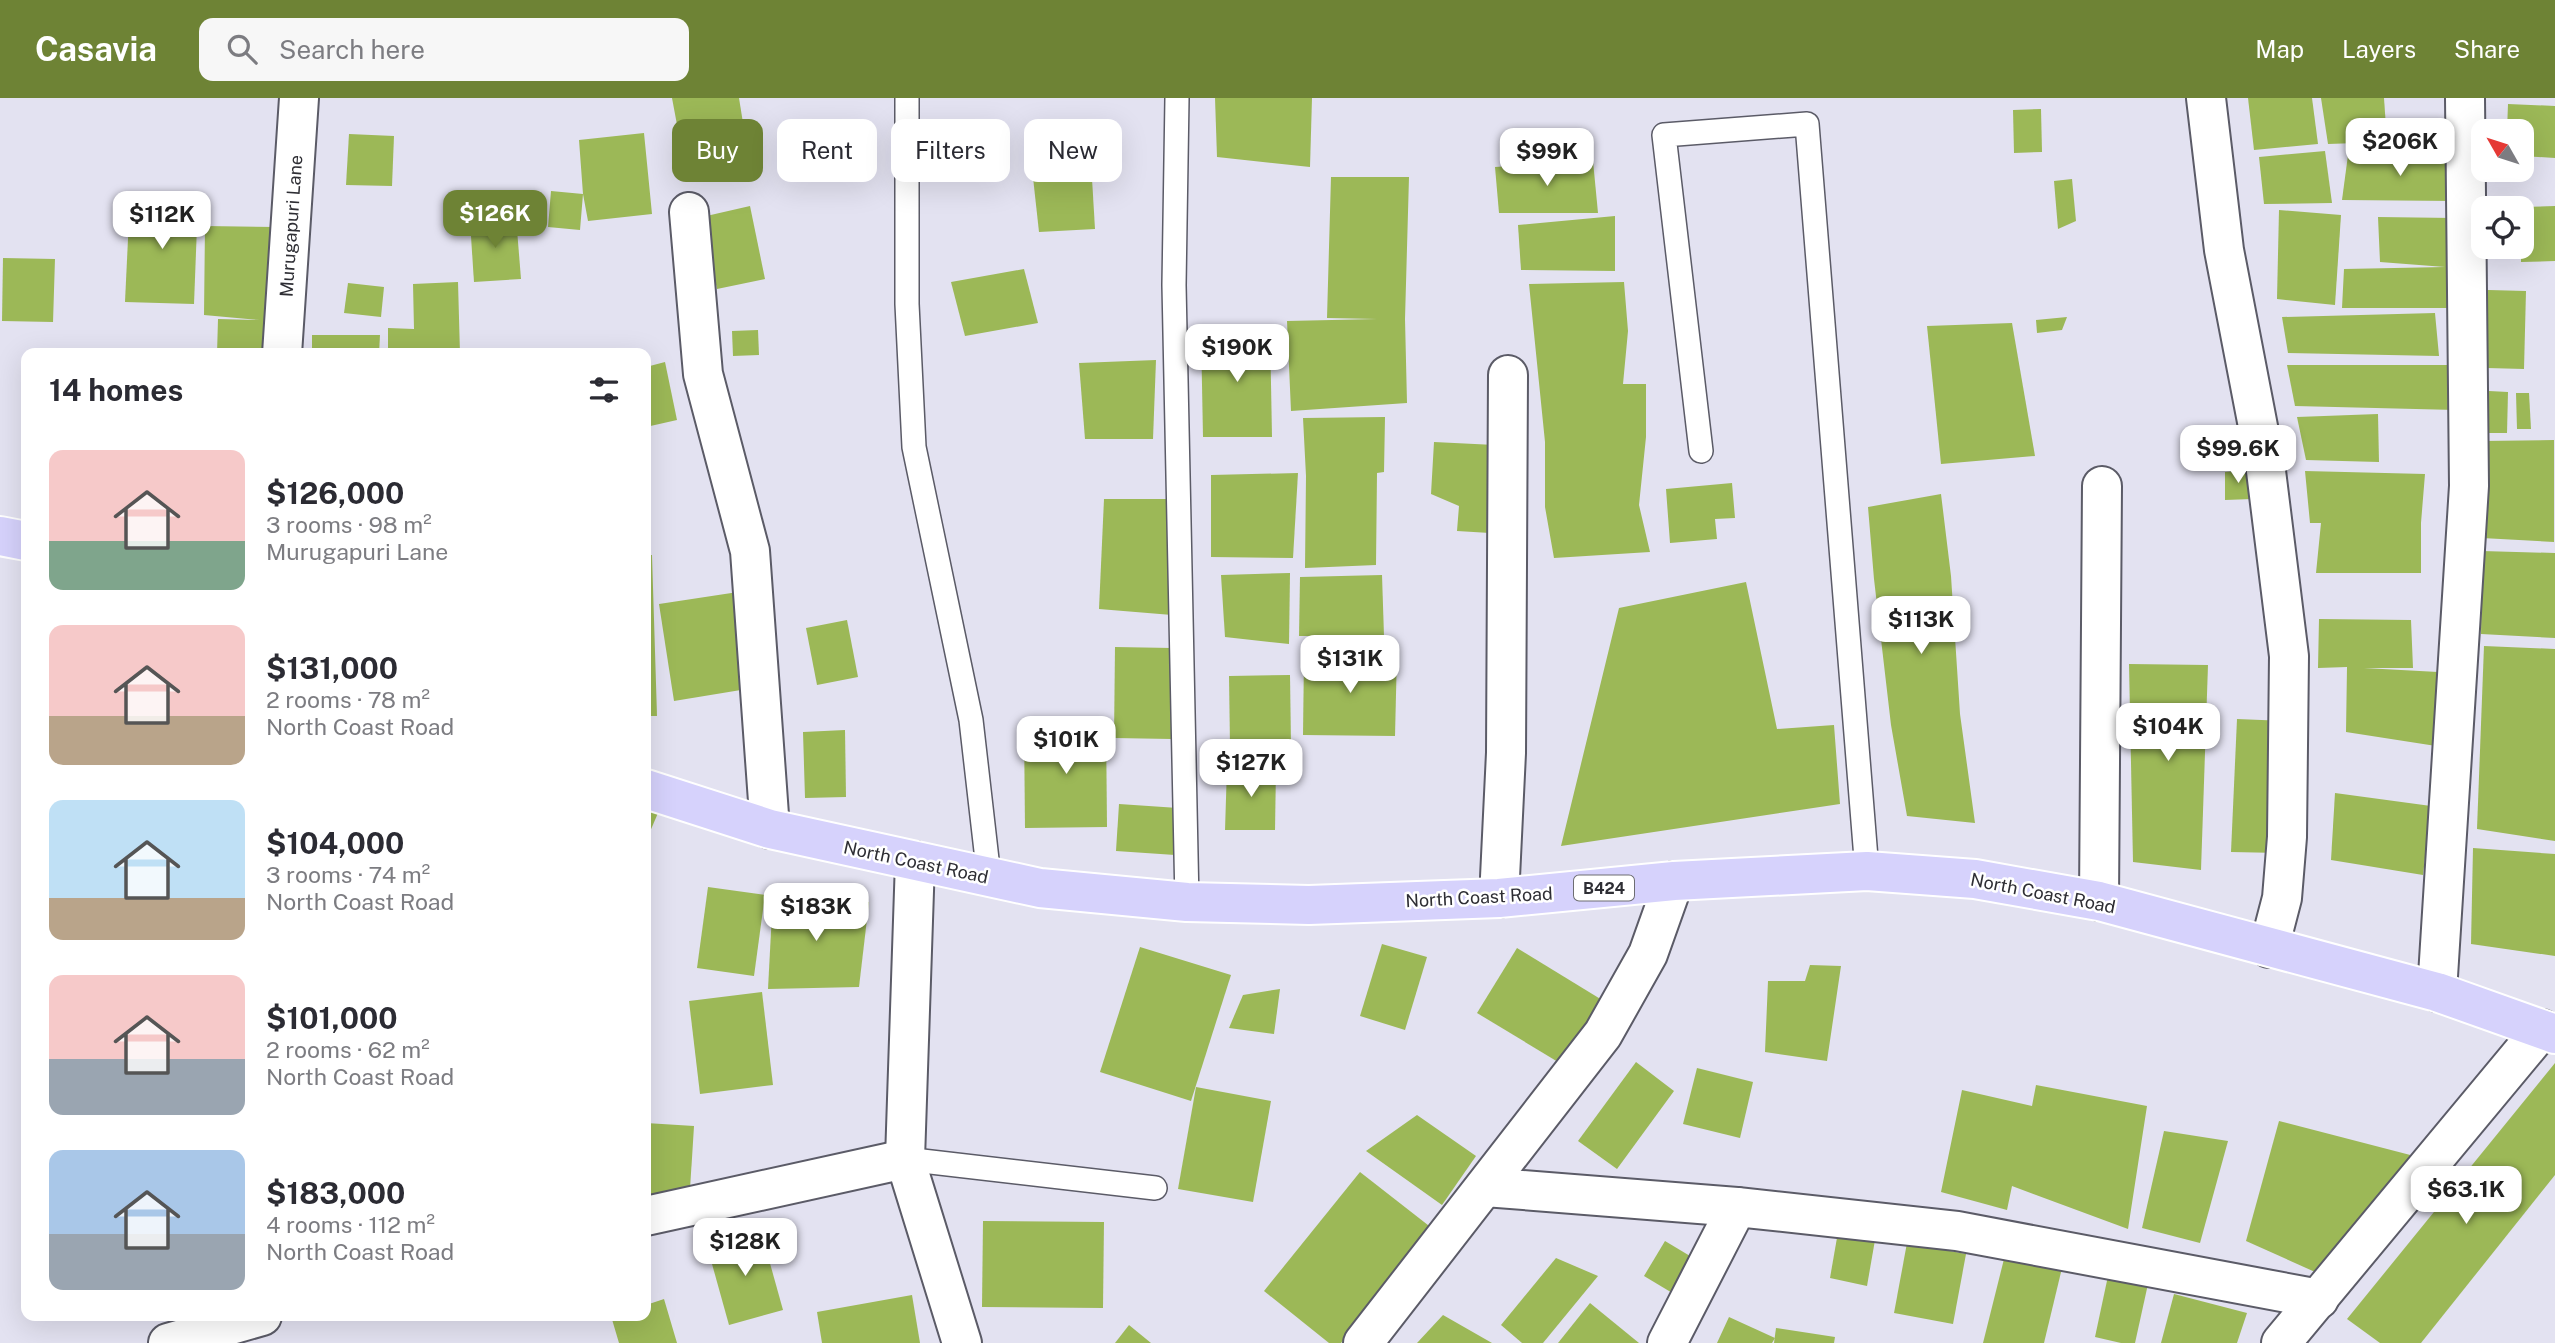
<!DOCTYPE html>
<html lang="en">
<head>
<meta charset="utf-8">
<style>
  body { margin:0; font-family:"Public Sans",sans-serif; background:#f7f7f7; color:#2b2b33; height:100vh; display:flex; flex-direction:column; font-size:26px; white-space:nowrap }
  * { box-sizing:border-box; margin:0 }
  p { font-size:23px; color:#7c7c81 }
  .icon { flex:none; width:38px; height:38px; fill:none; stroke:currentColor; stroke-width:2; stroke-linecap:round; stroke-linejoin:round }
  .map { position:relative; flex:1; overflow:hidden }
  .panel { position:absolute; left:21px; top:250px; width:630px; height:973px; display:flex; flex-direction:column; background:#fff; border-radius:14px; box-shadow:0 7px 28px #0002 }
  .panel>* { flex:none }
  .top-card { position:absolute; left:672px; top:21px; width:665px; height:63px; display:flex; gap:14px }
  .needle { width:46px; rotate:309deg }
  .controls { position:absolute; left:2471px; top:21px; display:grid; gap:14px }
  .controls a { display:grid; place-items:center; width:63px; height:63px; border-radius:14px; background:#fff; box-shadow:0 7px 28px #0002; font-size:35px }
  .price { position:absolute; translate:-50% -60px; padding:0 16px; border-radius:14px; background:#fff; color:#222; font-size:23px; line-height:46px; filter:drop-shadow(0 2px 4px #0008) }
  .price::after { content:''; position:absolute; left:50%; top:42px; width:21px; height:16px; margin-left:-10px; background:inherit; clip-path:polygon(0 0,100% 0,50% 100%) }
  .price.on { background:#6e8335; color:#fff }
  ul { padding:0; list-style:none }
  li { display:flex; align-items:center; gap:21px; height:175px; padding:0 28px }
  li span { display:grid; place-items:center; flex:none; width:196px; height:140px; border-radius:14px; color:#555 }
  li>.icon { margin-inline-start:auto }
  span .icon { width:84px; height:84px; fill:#fffc; stroke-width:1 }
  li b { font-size:30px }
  h2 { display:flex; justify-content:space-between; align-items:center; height:84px; padding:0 28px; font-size:30px }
  .pill { padding:0 24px; border-radius:14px; background:#fff; box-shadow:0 7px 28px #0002; font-size:24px; line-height:63px }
  .pill.on { background:#6e8335; color:#fff }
  header { display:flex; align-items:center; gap:42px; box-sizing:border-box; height:98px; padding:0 35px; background:#6e8335; color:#fff }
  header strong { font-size:33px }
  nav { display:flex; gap:38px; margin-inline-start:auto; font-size:24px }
  .search { width:490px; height:63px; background:#f7f7f7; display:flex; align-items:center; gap:18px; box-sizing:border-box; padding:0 24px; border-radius:14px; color:#7c7c81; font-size:26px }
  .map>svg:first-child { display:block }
</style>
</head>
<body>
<header>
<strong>Casavia</strong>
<div class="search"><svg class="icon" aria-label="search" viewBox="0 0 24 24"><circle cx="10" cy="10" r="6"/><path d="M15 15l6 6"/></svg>Search here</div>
<nav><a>Map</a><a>Layers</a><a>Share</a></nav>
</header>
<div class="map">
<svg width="2555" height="1245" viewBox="0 0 2555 1245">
  <rect width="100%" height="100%" fill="#e3e2f1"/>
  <g fill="#9cb857">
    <path d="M 672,0 L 739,0 L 747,50 L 683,59 Z"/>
    <path d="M 1215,0 L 1312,0 L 1310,69 L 1217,59 Z"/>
    <path d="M 2248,0 L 2312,0 L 2318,46 L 2254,52 Z"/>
    <path d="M 2321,0 L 2384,0 L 2387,44 L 2328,46 Z"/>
    <path d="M 2508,6 L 2555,8 L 2555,60 L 2522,58 L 2522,33 L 2507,33 Z"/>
    <path d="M 2041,11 L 2042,54 L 2014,55 L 2013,12 Z"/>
    <path d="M 1089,30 L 1095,131 L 1039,134 L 1028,34 Z"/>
    <path d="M 644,35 L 652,116 L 588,123 L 583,96 L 580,132 L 548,129 L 551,93 L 583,96 L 579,42 Z"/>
    <path d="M 349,36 L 394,38 L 392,88 L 346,87 Z"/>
    <path d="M 2325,53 L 2332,105 L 2264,106 L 2259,59 Z"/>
    <path d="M 2348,57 L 2454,57 L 2454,103 L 2342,102 Z"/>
    <path d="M 1593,63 L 1598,115 L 1499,115 L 1495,69 Z"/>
    <path d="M 1331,79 L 1409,79 L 1405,221 L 1407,305 L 1291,313 L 1287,223 L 1377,221 L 1327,220 Z"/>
    <path d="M 2072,81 L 2076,123 L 2058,131 L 2054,83 Z"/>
    <path d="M 130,99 L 198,102 L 194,206 L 125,204 Z"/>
    <path d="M 750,108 L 765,181 L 717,191 L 702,119 Z"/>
    <path d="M 2555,108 L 2555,163 L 2521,164 L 2522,109 Z"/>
    <path d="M 2279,112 L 2341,117 L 2335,207 L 2277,201 Z"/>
    <path d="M 1615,118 L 1615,173 L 1521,172 L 1518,127 Z"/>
    <path d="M 516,119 L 521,181 L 474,184 L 470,123 Z"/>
    <path d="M 2378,119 L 2454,120 L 2454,210 L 2342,210 L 2344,171 L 2445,169 L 2380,164 Z"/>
    <path d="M 205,128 L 276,129 L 269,256 L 217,256 L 218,221 L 260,222 L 204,217 Z"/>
    <path d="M 3,160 L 55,161 L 53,224 L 2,223 Z"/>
    <path d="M 1024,171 L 1038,225 L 965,238 L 951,184 Z"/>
    <path d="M 458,184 L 460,256 L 388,256 L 388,230 L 414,231 L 413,186 Z"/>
    <path d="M 1624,184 L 1628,233 L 1623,286 L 1646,286 L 1646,339 L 1639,407 L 1650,454 L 1554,460 L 1545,409 L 1545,344 L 1529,186 Z"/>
    <path d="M 348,185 L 384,189 L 381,219 L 344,215 Z"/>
    <path d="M 2488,192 L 2526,193 L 2524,271 L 2487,270 Z"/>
    <path d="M 2435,215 L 2439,258 L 2288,255 L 2282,219 Z"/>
    <path d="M 2067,219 L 2062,232 L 2037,235 L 2036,222 Z"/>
    <path d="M 2012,225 L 2035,358 L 1941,366 L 1927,228 Z"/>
    <path d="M 758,232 L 759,257 L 733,258 L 732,233 Z"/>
    <path d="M 1270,232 L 1272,339 L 1203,339 L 1201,235 Z"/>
    <path d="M 312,237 L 380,237 L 379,256 L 312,256 Z"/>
    <path d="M 1156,262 L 1153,341 L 1085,341 L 1079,265 Z"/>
    <path d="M 665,264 L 677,322 L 646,329 L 646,269 Z"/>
    <path d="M 2287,267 L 2453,267 L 2456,312 L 2295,308 Z"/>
    <path d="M 2489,293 L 2508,294 L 2507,335 L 2488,335 Z"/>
    <path d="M 2516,295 L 2529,295 L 2531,331 L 2517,331 Z"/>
    <path d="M 2378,316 L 2379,364 L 2306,362 L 2297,319 Z"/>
    <path d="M 1385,319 L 1384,374 L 1377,375 L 1376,467 L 1305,470 L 1306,378 L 1303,320 Z"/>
    <path d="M 2554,342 L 2554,444 L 2482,440 L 2482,343 Z"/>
    <path d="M 1434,344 L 1495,347 L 1490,435 L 1457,433 L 1459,408 L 1431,396 Z"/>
    <path d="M 2251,372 L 2252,401 L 2225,402 L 2225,374 Z"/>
    <path d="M 2305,373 L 2425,376 L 2421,425 L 2421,475 L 2316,475 L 2321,425 L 2310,425 Z"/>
    <path d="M 1298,375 L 1293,460 L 1211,459 L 1211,377 Z"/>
    <path d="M 1732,385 L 1735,420 L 1715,421 L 1717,441 L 1670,445 L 1666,391 Z"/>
    <path d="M 1941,396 L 1951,478 L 1960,616 L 1975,725 L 1907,718 L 1891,627 L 1874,481 L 1868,409 Z"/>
    <path d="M 1104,401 L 1171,401 L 1172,517 L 1099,511 Z"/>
    <path d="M 2482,453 L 2555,455 L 2555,540 L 2481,536 Z"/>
    <path d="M 646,457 L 652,457 L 657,618 L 646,618 Z"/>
    <path d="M 1290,475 L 1289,546 L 1225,539 L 1221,477 Z"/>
    <path d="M 1382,477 L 1384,538 L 1299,538 L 1300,479 Z"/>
    <path d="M 1746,484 L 1777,631 L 1834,627 L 1840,706 L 1561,748 L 1619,510 Z"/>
    <path d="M 738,494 L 753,590 L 674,603 L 659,506 Z"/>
    <path d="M 2319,521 L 2411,522 L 2413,570 L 2364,570 L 2438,574 L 2436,648 L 2346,634 L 2347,569 L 2318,570 Z"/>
    <path d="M 847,522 L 858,579 L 817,587 L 806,530 Z"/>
    <path d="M 2484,548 L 2555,551 L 2555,743 L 2477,731 Z"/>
    <path d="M 1115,549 L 1172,550 L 1171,641 L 1114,640 Z"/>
    <path d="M 1397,555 L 1395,638 L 1303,637 L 1304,558 Z"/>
    <path d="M 2129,566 L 2208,567 L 2201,772 L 2133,764 Z"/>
    <path d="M 1290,577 L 1291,647 L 1230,648 L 1229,578 Z"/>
    <path d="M 2237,621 L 2286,623 L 2280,755 L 2231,754 Z"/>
    <path d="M 1106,625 L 1107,729 L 1025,730 L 1024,627 Z"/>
    <path d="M 845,632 L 846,699 L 805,700 L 803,634 Z"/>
    <path d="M 1227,669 L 1276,670 L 1275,732 L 1225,732 Z"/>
    <path d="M 2335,695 L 2431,708 L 2423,777 L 2331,762 Z"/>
    <path d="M 1119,706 L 1178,710 L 1175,757 L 1116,753 Z"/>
    <path d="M 646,710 L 658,715 L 646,743 Z"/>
    <path d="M 2473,750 L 2555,756 L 2555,858 L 2471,846 Z"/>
    <path d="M 708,789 L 765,797 L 754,878 L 697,870 Z"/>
    <path d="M 773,796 L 869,804 L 859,889 L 768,891 Z"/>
    <path d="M 1382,846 L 1427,859 L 1405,932 L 1360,918 Z"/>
    <path d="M 1140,849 L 1231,877 L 1191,1003 L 1100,974 Z"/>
    <path d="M 1517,850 L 1607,905 L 1568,970 L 1477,915 Z"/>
    <path d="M 1810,867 L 1841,868 L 1827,963 L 1765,954 L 1768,883 L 1805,883 Z"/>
    <path d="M 1280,891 L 1274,936 L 1229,930 L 1243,897 Z"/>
    <path d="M 762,894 L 773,987 L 700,996 L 689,903 Z"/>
    <path d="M 1636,964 L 1674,993 L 1617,1071 L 1578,1043 Z"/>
    <path d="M 2555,965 L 2555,1077 L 2421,1245 L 2380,1245 L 2347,1221 Z"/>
    <path d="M 1697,970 L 1753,984 L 1740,1040 L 1683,1026 Z"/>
    <path d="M 2036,987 L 2147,1008 L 2128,1131 L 2012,1088 L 2007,1112 L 1941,1094 L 1962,992 L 2032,1008 Z"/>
    <path d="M 1196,989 L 1271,1003 L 1253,1104 L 1178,1091 Z"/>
    <path d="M 1417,1017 L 1476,1058 L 1442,1107 L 1366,1053 Z"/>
    <path d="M 2279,1023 L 2418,1059 L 2324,1178 L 2246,1143 Z"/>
    <path d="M 646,1025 L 694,1028 L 689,1107 L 646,1104 Z"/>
    <path d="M 2164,1033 L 2228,1043 L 2200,1145 L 2142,1130 Z"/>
    <path d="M 1360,1074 L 1433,1131 L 1341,1245 L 1329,1245 L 1264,1193 Z"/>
    <path d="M 983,1123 L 1104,1124 L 1103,1210 L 982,1209 Z"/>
    <path d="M 761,1133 L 783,1212 L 729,1227 L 707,1148 Z"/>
    <path d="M 1838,1134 L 1875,1142 L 1867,1188 L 1830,1180 Z"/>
    <path d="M 1665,1143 L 1700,1164 L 1679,1199 L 1644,1178 Z"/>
    <path d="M 1907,1145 L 1966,1156 L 1953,1226 L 1894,1215 Z"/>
    <path d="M 2005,1157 L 2062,1170 L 2044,1245 L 1983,1245 Z"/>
    <path d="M 1556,1160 L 1598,1178 L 1543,1245 L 1522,1245 L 1501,1227 Z"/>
    <path d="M 2108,1178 L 2148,1186 L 2135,1245 L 2121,1245 L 2095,1239 Z"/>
    <path d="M 2174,1196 L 2247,1215 L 2237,1245 L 2161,1245 Z"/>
    <path d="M 912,1197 L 920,1245 L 822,1245 L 817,1214 Z"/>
    <path d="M 664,1201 L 677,1245 L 619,1245 L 611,1218 L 646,1218 L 646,1207 Z"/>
    <path d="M 1590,1205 L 1639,1245 L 1558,1245 Z"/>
    <path d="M 1443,1217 L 1492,1245 L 1417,1245 Z"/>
    <path d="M 1729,1219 L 1775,1240 L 1772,1245 L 1717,1245 Z"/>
    <path d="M 1129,1227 L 1151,1245 L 1115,1245 Z"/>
    <path d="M 1776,1230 L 1835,1239 L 1834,1245 L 1774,1245 Z"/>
  </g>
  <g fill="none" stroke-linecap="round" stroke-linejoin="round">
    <g stroke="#5b5b67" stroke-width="26">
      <g id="lane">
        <path d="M 907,0 L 907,206 L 914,349 L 971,622 L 989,779"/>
        <path d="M 1177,0 L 1174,187 L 1187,804"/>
        <path d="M 1701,353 L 1664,37 L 1807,26 L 1867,773"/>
        <path d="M 905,1061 L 1155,1090"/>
      </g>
    </g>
    <g stroke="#5b5b67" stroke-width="42">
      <g id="street">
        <path d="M 2206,0 L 2224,152 L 2265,365 L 2289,558 L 2287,739 L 2282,800 L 2269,850"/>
        <path d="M 689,114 L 703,276 L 750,453 L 770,731"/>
        <path d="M 282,256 L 299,0"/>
        <path d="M 915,763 L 905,1061 L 962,1245"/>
        <path d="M 1499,800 L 1506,655 L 1508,277"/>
        <path d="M 2099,803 L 2102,388"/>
        <path d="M 2437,894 L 2469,388 L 2465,0"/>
        <path d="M 1485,1089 L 1737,1109"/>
        <path d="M 646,1118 L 905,1061"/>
        <path d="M 168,1245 L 262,1218"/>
        <path d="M 1363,1245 L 1603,936 L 1648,856 L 1674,783"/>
        <path d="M 1667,1245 L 1737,1109 L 1957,1133 L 2319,1201"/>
        <path d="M 2281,1245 L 2542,931"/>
      </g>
    </g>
    <g stroke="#fff" stroke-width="42">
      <g id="primary">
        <path d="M 0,438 L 26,443"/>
        <path d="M 646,691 L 770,731 L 1040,790 L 1187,804 L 1309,807 L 1499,800 L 1674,783 L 1867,773 L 1975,781 L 2099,803 L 2437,894 L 2555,936"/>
      </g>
    </g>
    <use href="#lane" stroke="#fff" stroke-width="23"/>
    <use href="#street" stroke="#fff" stroke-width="38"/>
    <use href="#primary" stroke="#d6d2fc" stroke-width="38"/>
  </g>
  <g text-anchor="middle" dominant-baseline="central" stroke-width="5" stroke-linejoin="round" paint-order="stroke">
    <rect fill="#fff" stroke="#6d6d71" stroke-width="2" x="1574" y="777.5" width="60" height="25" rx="5"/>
    <g font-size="16" font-weight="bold" fill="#2e2e34">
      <text x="1604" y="790">B424</text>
    </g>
    <g font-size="18" fill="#2e2e34" stroke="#fff">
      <text transform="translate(291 128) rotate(-86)">Murugapuri Lane</text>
      <text transform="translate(916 764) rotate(12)">North Coast Road</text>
      <text transform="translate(2043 795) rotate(11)">North Coast Road</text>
      <text transform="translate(1479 799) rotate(-3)">North Coast Road</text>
    </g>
  </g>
</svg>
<div class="controls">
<a><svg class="needle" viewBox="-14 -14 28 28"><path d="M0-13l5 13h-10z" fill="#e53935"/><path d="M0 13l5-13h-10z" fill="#7c7c81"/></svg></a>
<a><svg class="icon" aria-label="locate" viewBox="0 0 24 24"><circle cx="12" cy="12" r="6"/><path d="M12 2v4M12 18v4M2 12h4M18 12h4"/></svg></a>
</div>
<b class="price" style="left:2400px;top:80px">$206K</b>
<b class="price" style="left:1547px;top:90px">$99K</b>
<b class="price on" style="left:495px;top:152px">$126K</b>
<b class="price" style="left:162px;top:153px">$112K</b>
<b class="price" style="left:1237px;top:286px">$190K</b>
<b class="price" style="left:2238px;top:387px">$99.6K</b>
<b class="price" style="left:1921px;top:558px">$113K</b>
<b class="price" style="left:1350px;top:597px">$131K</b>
<b class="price" style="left:2168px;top:665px">$104K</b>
<b class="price" style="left:1066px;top:678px">$101K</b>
<b class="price" style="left:1251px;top:701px">$127K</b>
<b class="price" style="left:816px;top:845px">$183K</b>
<b class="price" style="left:2466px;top:1128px">$63.1K</b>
<b class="price" style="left:745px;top:1180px">$128K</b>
<div class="top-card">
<a class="pill on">Buy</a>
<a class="pill">Rent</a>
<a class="pill">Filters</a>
<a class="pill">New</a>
</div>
<section class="panel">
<h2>14 homes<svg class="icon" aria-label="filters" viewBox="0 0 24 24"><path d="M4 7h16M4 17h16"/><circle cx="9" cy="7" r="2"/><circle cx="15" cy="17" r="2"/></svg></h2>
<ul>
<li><span style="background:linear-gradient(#f6c9c9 65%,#7fa58c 0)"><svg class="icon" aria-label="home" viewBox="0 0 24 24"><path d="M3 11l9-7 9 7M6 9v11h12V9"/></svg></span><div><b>$126,000</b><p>3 rooms · 98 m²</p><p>Murugapuri Lane</p></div></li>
<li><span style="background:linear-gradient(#f6c9c9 65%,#b9a48a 0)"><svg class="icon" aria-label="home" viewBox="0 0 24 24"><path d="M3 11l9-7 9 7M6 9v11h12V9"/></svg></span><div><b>$131,000</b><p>2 rooms · 78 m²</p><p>North Coast Road</p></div></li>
<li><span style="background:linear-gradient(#bfe0f5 70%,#b9a48a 0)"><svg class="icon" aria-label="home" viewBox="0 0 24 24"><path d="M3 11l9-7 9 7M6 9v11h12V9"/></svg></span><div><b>$104,000</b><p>3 rooms · 74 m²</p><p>North Coast Road</p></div></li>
<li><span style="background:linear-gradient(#f6c9c9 60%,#9aa5b1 0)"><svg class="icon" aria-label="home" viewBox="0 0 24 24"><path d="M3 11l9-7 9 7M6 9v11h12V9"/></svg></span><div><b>$101,000</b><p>2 rooms · 62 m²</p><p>North Coast Road</p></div></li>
<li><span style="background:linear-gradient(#a9c7e8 60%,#9aa5b1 0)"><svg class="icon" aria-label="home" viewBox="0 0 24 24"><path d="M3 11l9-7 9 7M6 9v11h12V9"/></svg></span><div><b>$183,000</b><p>4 rooms · 112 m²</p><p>North Coast Road</p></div></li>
</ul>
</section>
</div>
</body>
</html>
